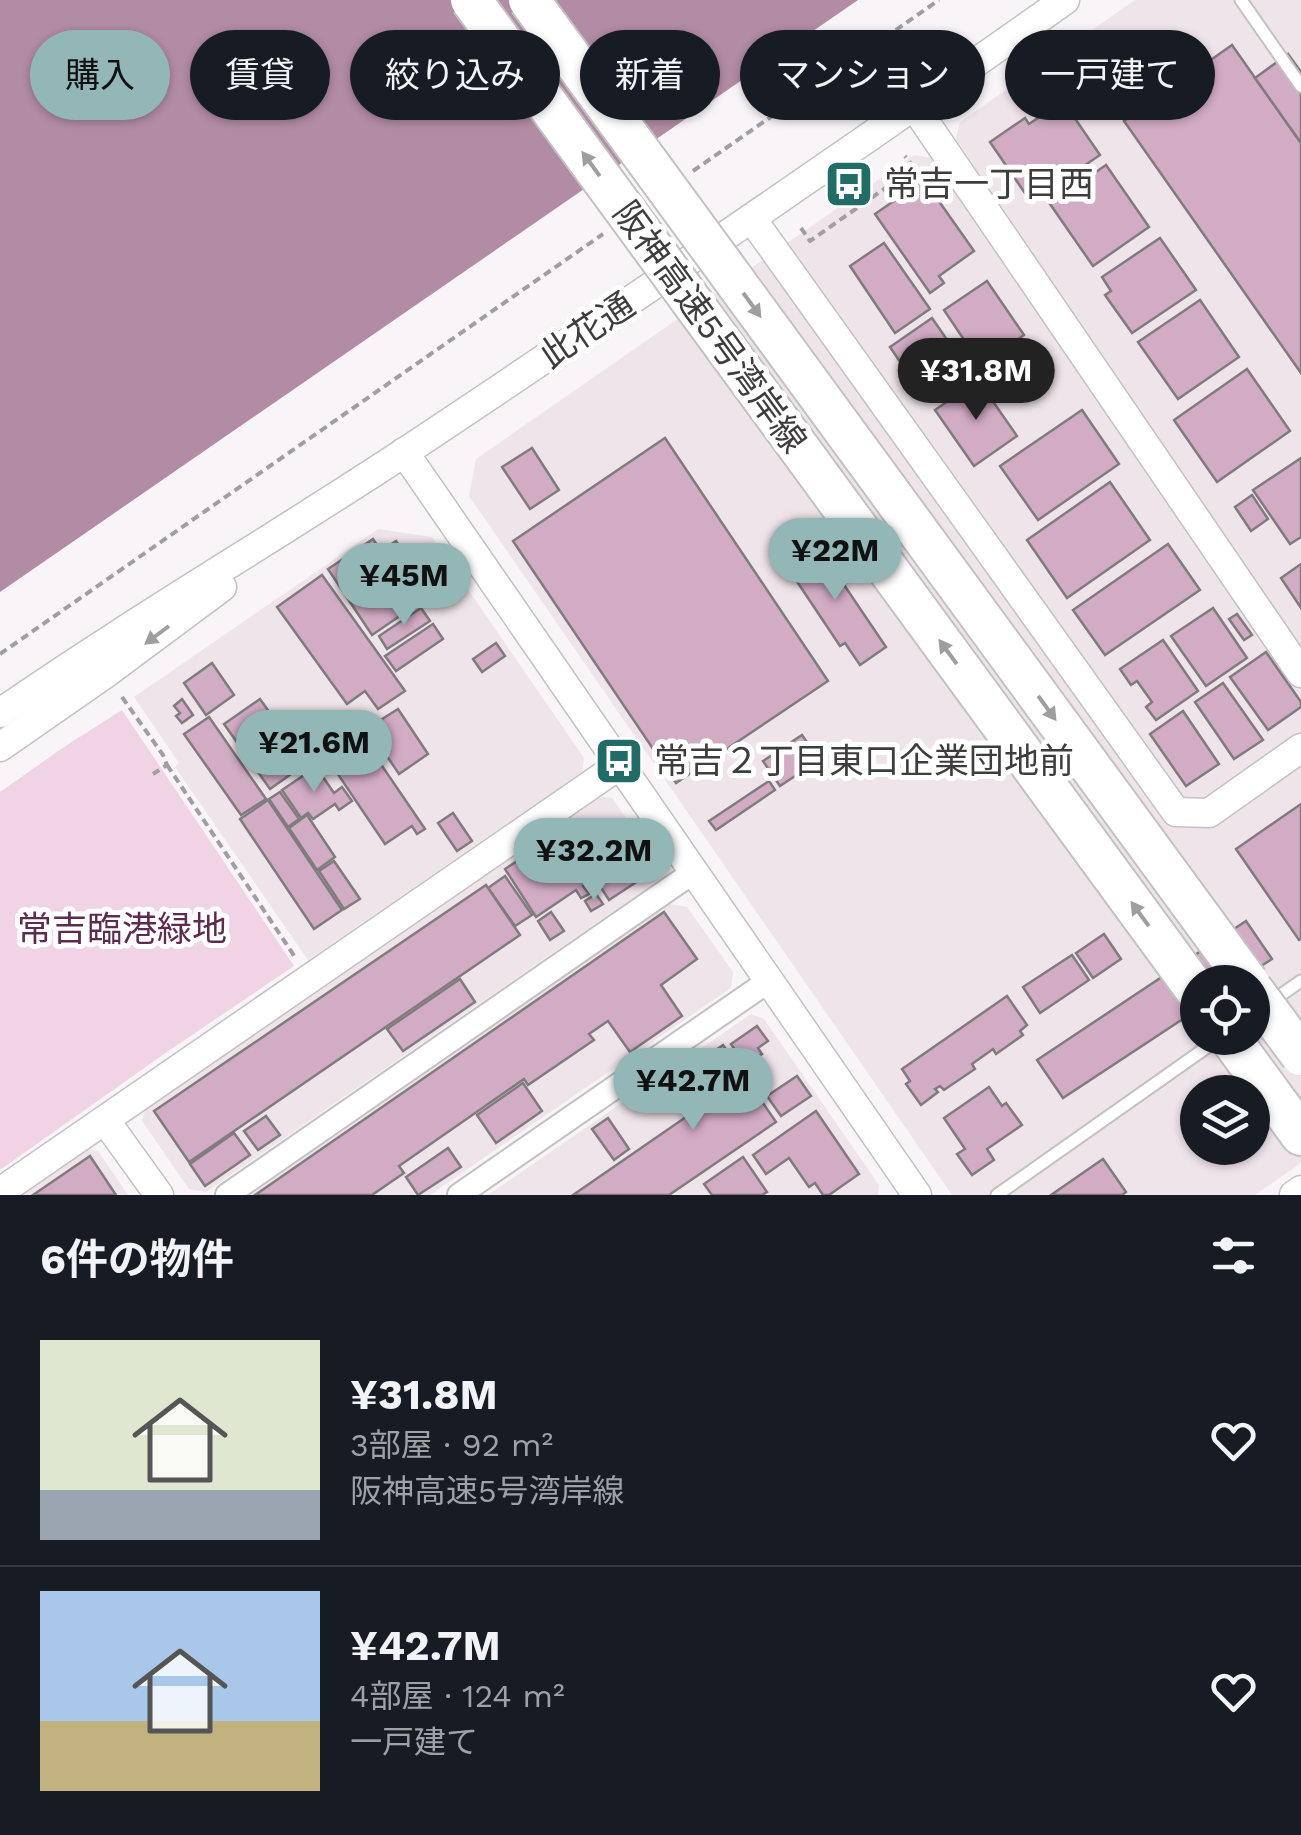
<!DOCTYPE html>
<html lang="ja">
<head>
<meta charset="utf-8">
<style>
  body { margin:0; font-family:"Work Sans","Noto Sans JP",sans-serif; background:#20242c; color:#f1f3f6; height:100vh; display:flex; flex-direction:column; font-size:38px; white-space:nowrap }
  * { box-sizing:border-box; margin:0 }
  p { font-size:32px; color:#9ea1a6 }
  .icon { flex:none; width:55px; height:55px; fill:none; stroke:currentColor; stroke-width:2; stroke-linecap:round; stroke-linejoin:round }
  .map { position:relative; height:1195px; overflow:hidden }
  .panel { display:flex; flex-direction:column; background:#171b24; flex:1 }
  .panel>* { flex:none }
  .banner { position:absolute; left:30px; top:30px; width:1242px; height:90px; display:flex; gap:20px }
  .buttons { position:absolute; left:1180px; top:965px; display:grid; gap:20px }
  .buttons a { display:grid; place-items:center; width:90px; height:90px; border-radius:50%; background:#171b24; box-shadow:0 2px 8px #0004; font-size:50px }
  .price { position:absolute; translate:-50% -85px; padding:0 22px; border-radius:35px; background:#93b6b6; color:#111; font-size:32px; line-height:65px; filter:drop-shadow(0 2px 5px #0008) }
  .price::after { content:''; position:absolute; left:50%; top:60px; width:30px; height:22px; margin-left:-15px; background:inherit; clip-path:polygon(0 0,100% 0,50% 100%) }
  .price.active { background:#222; color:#fff }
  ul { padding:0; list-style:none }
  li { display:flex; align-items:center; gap:30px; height:250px; padding:0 40px }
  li+li { border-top:2px solid #363941 }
  li span { display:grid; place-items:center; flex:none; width:280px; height:200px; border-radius:0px; color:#555 }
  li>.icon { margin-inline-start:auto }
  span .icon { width:120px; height:120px; fill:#fffc; stroke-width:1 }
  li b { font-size:42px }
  h2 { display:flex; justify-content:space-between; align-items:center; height:120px; padding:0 40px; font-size:42px }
  .tag { padding:0 35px; border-radius:45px; background:#171b24; box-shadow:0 2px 8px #0004; font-size:35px; line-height:90px }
  .tag.active { background:#93b6b6; color:#111 }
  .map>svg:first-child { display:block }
</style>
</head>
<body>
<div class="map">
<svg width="1301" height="1195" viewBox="0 0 1301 1195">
  <rect width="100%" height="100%" fill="#f8f4f7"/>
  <g fill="#f0e4eb" fill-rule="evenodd">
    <path d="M 1135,0 L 1301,0 L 1301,1163 L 1255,1195 L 952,1195 L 469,496 L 476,459 L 914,155 L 932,158 L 955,142 L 960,122 ZM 1198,982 L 1252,982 L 1252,1038 L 1198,1038 ZM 1198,1092 L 1252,1092 L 1252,1148 L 1198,1148 Z"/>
    <path d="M 378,529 L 432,537 L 584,758 L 582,772 L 308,960 L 175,767 L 179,763 L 134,697 Z"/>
    <path d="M 597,796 L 612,798 L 659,865 L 657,881 L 206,1192 L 189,1189 L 142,1121 L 146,1107 Z"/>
    <path d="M 670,904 L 687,907 L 733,972 L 731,988 L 430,1195 L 248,1195 Z"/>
    <path d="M 751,1014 L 764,1019 L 879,1185 L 878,1195 L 488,1195 Z"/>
    <path d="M 85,1149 L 98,1151 L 128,1195 L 18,1195 Z"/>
  </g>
  <path fill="#f0d4e6" d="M 122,710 L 294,966 L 164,1054 L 0,1170 L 0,792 L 67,745 Z"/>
  <path fill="#b28ba5" d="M 0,0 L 858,0 L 0,592 Z"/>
  <g fill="#d2abc5" stroke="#807c7e" stroke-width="2.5">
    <path d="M 1232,45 L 1301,143 L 1301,373 L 1124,121 Z"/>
    <path d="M 1288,54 L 1301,72 L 1301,143 L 1255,78 Z"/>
    <path d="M 1063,101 L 1100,155 L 1031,202 L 990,142 L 1025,118 L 1029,124 Z"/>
    <path d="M 1106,165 L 1149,227 L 1093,266 L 1050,204 Z"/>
    <path d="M 924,180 L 974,251 L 939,276 L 944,283 L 930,293 L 875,214 Z"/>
    <path d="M 1160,238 L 1196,290 L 1132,333 L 1105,295 L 1111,291 L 1102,277 Z"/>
    <path d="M 884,243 L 930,309 L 895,333 L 850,266 Z"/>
    <path d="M 987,281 L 1024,335 L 981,365 L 944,310 Z"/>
    <path d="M 1200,300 L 1239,357 L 1178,399 L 1138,342 Z"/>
    <path d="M 932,318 L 970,373 L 958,382 L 952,373 L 922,394 L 890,347 Z"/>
    <path d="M 1247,369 L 1290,431 L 1217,482 L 1174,420 Z"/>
    <path d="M 978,380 L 1017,436 L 974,466 L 935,410 Z"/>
    <path d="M 1082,410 L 1119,464 L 1038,520 L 1000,466 Z"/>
    <path d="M 665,438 L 828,681 L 676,783 L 513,541 Z"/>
    <path d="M 532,448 L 559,490 L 530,509 L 502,467 Z"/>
    <path d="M 1301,458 L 1301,537 L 1290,544 L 1253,490 Z"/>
    <path d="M 1110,482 L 1150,540 L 1067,598 L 1027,540 Z"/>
    <path d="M 1252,495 L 1268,519 L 1251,531 L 1235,507 Z"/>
    <path d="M 373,539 L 381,551 L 396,541 L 432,594 L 372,635 L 328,569 Z"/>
    <path d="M 815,542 L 886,647 L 860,665 L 845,643 L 840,646 L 784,562 Z"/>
    <path d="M 1168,544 L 1200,590 L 1105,655 L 1073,610 Z"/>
    <path d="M 1301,564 L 1301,608 L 1281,578 Z"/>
    <path d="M 322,575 L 405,691 L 378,709 L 365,691 L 347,704 L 277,607 Z"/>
    <path d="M 421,608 L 430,621 L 387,649 L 379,636 Z"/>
    <path d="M 1213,608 L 1247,658 L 1206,686 L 1171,636 Z"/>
    <path d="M 1237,614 L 1252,635 L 1244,640 L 1229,619 Z"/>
    <path d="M 433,624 L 443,639 L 396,671 L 385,656 Z"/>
    <path d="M 1163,640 L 1198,691 L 1156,720 L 1146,707 L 1152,702 L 1137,681 L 1131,685 L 1120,669 Z"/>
    <path d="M 496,643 L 505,656 L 482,672 L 473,659 Z"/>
    <path d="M 1266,652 L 1301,702 L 1301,707 L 1268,730 L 1230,677 Z"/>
    <path d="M 212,663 L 234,695 L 206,715 L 184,683 Z"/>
    <path d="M 1223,683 L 1263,740 L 1234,759 L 1195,702 Z"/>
    <path d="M 182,699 L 193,715 L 182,723 L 176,716 L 180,713 L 174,706 Z"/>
    <path d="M 260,699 L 301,757 L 311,750 L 315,757 L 270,789 L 224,724 Z"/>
    <path d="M 398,709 L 428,754 L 399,774 L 368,728 Z"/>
    <path d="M 1183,711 L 1219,764 L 1186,786 L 1150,734 Z"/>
    <path d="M 209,717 L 266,799 L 241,815 L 184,734 Z"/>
    <path d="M 361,735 L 425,829 L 417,834 L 412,826 L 385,844 L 327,758 Z"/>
    <path d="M 802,735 L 819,760 L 780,786 L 763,761 Z"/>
    <path d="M 316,767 L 334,793 L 342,787 L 352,801 L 339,810 L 335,804 L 313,819 L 308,813 L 301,818 L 282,790 Z"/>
    <path d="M 769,781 L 775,790 L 716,830 L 709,821 Z"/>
    <path d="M 280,792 L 299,819 L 288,827 L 269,799 Z"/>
    <path d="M 268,800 L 342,910 L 314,929 L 240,819 Z"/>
    <path d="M 1301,804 L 1301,939 L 1299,940 L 1236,849 Z"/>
    <path d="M 453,813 L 472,841 L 457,851 L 438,823 Z"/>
    <path d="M 307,815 L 335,857 L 317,870 L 289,828 Z"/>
    <path d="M 557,835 L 588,883 L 583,886 L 589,894 L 581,898 L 576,890 L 536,917 L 505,869 Z"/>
    <path d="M 618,851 L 638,881 L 609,900 L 589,869 Z"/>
    <path d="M 334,861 L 360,899 L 344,909 L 319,871 Z"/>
    <path d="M 505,876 L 532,915 L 515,926 L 488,888 Z"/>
    <path d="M 486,885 L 520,935 L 189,1162 L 154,1111 Z"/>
    <path d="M 596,894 L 603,904 L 591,911 L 585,901 Z"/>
    <path d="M 551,912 L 564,931 L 550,940 L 538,921 Z"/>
    <path d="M 664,912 L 697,959 L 661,985 L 682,1016 L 630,1052 L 608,1021 L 589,1034 L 594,1040 L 528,1085 L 524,1079 L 399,1166 L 404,1173 L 372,1195 L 255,1195 Z"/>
    <path d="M 1246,921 L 1272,959 L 1236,982 L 1198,982 L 1198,1009 L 1063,1098 L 1037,1060 Z"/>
    <path d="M 1104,934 L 1121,959 L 1093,978 L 1076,953 Z"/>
    <path d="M 1072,955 L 1089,980 L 1040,1013 L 1023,987 Z"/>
    <path d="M 460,979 L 475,1002 L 403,1051 L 387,1029 Z"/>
    <path d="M 1007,996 L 1027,1025 L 1020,1031 L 1023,1035 L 996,1054 L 993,1049 L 972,1064 L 975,1069 L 944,1090 L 940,1086 L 935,1089 L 938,1092 L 921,1105 L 906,1084 L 910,1081 L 902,1069 Z"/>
    <path d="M 757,1026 L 768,1041 L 758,1048 L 762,1054 L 752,1060 L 758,1068 L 751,1073 L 731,1044 Z"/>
    <path d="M 723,1045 L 776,1122 L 669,1195 L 573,1195 L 699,1108 L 677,1077 Z"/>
    <path d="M 797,1076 L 811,1096 L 781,1116 L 767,1096 Z"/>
    <path d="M 523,1083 L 542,1111 L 496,1143 L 477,1115 Z"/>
    <path d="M 989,1087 L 1002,1106 L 1006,1103 L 1022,1125 L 987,1149 L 994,1160 L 972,1175 L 957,1154 L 965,1149 L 944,1118 Z"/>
    <path d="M 816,1111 L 859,1174 L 829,1195 L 823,1195 L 815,1183 L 809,1187 L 789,1158 L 766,1174 L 753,1155 Z"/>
    <path d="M 266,1116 L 280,1135 L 258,1150 L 244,1131 Z"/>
    <path d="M 608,1118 L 629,1149 L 614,1160 L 592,1129 Z"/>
    <path d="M 234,1133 L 250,1155 L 205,1186 L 190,1164 Z"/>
    <path d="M 448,1148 L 461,1167 L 418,1195 L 406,1177 Z"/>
    <path d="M 90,1156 L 116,1195 L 33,1195 Z"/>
    <path d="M 743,1157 L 767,1192 L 762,1195 L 712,1195 L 704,1184 Z"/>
    <path d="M 1103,1159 L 1126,1192 L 1122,1195 L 1051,1195 Z"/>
  </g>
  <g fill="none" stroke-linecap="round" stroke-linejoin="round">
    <g stroke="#c4c1c3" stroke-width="15">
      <g id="service">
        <path d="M 1241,0 L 1301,86"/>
        <path d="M 1272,1001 L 1301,981"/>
        <path d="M 997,1195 L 1220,1038"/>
      </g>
    </g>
    <g stroke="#c4c1c3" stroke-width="26">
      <g id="minor">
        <path d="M 227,1195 L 695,871"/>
        <path d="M 459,1195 L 770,980"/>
      </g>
    </g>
    <g stroke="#c4c1c3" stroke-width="31">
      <g id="tertiary">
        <path d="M 914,106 L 1301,673"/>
        <path d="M 752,219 L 1176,812 L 1209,813 L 1301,748"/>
        <path d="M 404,452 L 917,1195"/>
        <path d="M 0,713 C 133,621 273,539 408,450 C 629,303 848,153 1065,0"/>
        <path d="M 0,747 L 105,674 L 222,587"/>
        <path d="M 105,1120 L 159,1195"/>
        <path d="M 0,1192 L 621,764"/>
        <path d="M 1294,1195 L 1301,1190"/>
      </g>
    </g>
    <g stroke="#c4c1c3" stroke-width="44">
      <path id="motorway" d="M 1230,1038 L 1301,1135"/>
    </g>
    <g stroke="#a19ea0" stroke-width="4" stroke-dasharray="8 5" stroke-linecap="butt">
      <path d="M 693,171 L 939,0"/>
      <path d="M 801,228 L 810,241 L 914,168 L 905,156"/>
      <path d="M 0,654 L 603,234"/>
      <path d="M 122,697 L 163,755 L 167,765 L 153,774"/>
      <path d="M 167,765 L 295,957"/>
    </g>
    <use href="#service" stroke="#fff" stroke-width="11"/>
    <use href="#minor" stroke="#fff" stroke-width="22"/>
    <use href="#tertiary" stroke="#fff" stroke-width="28"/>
    <use href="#motorway" stroke="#fff" stroke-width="40"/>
    <g stroke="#c4c1c3" stroke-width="44" stroke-linecap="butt">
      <g id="motorway-bridge">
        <path d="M 471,0 L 1198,993"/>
        <path d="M 529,0 L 1248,982"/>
        <path d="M 1252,989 L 1301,1055"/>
      </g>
    </g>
    <use href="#motorway-bridge" stroke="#fff" stroke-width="40"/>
  </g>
  <defs><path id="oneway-solid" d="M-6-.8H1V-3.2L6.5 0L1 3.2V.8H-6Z" transform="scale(2.5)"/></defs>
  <g fill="#9e9e9e">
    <use href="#oneway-solid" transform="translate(591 164) rotate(-126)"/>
    <use href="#oneway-solid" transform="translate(752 305) rotate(54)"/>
    <use href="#oneway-solid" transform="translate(157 635) rotate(143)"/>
    <use href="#oneway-solid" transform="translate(948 652) rotate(-126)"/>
    <use href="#oneway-solid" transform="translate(1047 708) rotate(54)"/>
    <use href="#oneway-solid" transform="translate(1140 914) rotate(-126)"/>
  </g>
  <defs>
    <g id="bus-square" transform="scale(2.5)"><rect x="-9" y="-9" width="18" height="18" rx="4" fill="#216c67" stroke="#fff"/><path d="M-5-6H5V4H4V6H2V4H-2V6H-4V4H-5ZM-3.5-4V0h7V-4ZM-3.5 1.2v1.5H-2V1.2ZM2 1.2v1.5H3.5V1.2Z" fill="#fff"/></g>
  </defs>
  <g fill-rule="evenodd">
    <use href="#bus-square" x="849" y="184"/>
    <use href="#bus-square" x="619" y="761"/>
  </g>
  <g text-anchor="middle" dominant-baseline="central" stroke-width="10" stroke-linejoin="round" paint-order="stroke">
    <g font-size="35" fill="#3e3c3d" stroke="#fff" text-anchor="start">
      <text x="884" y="184">常吉一丁目西</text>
      <text x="654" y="761">常吉２丁目東口企業団地前</text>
    </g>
    <g font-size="35" fill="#3e3c3d" stroke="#fff">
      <text transform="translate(710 327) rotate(54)">阪神高速5号湾岸線</text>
      <text transform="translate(587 330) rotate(-34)">此花通</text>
    </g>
    <g font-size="35" fill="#5d2b4f" stroke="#fff">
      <text x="122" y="929">常吉臨港緑地</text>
    </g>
  </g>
</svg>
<div class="buttons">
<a><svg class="icon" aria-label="locate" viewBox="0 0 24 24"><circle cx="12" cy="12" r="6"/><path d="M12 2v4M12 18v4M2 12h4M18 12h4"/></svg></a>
<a><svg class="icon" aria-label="layers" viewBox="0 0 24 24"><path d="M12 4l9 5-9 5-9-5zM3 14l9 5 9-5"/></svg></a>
</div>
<b class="price active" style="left:976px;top:423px">¥31.8M</b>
<b class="price" style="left:835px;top:603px">¥22M</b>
<b class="price" style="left:404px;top:628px">¥45M</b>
<b class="price" style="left:314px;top:795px">¥21.6M</b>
<b class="price" style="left:594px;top:903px">¥32.2M</b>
<b class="price" style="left:693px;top:1133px">¥42.7M</b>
<div class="banner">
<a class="tag active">購入</a>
<a class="tag">賃貸</a>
<a class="tag">絞り込み</a>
<a class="tag">新着</a>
<a class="tag">マンション</a>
<a class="tag">一戸建て</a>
</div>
</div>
<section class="panel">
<h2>6件の物件<svg class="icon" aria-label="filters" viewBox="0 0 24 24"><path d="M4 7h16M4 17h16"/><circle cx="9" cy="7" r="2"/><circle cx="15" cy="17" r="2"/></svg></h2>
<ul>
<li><span style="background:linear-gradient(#dfe7d0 75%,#9aa5b1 0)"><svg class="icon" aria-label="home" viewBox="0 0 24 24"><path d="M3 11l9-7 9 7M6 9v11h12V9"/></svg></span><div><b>¥31.8M</b><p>3部屋 · 92 m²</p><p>阪神高速5号湾岸線</p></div><svg class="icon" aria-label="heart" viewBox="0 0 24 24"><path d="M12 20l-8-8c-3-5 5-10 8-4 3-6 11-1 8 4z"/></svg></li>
<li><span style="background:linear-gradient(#a9c7e8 65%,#c2b280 0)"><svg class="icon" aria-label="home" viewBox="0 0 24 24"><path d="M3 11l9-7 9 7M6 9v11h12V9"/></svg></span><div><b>¥42.7M</b><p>4部屋 · 124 m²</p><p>一戸建て</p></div><svg class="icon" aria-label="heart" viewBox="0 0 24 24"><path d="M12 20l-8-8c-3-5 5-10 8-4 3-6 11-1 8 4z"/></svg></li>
</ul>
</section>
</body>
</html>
